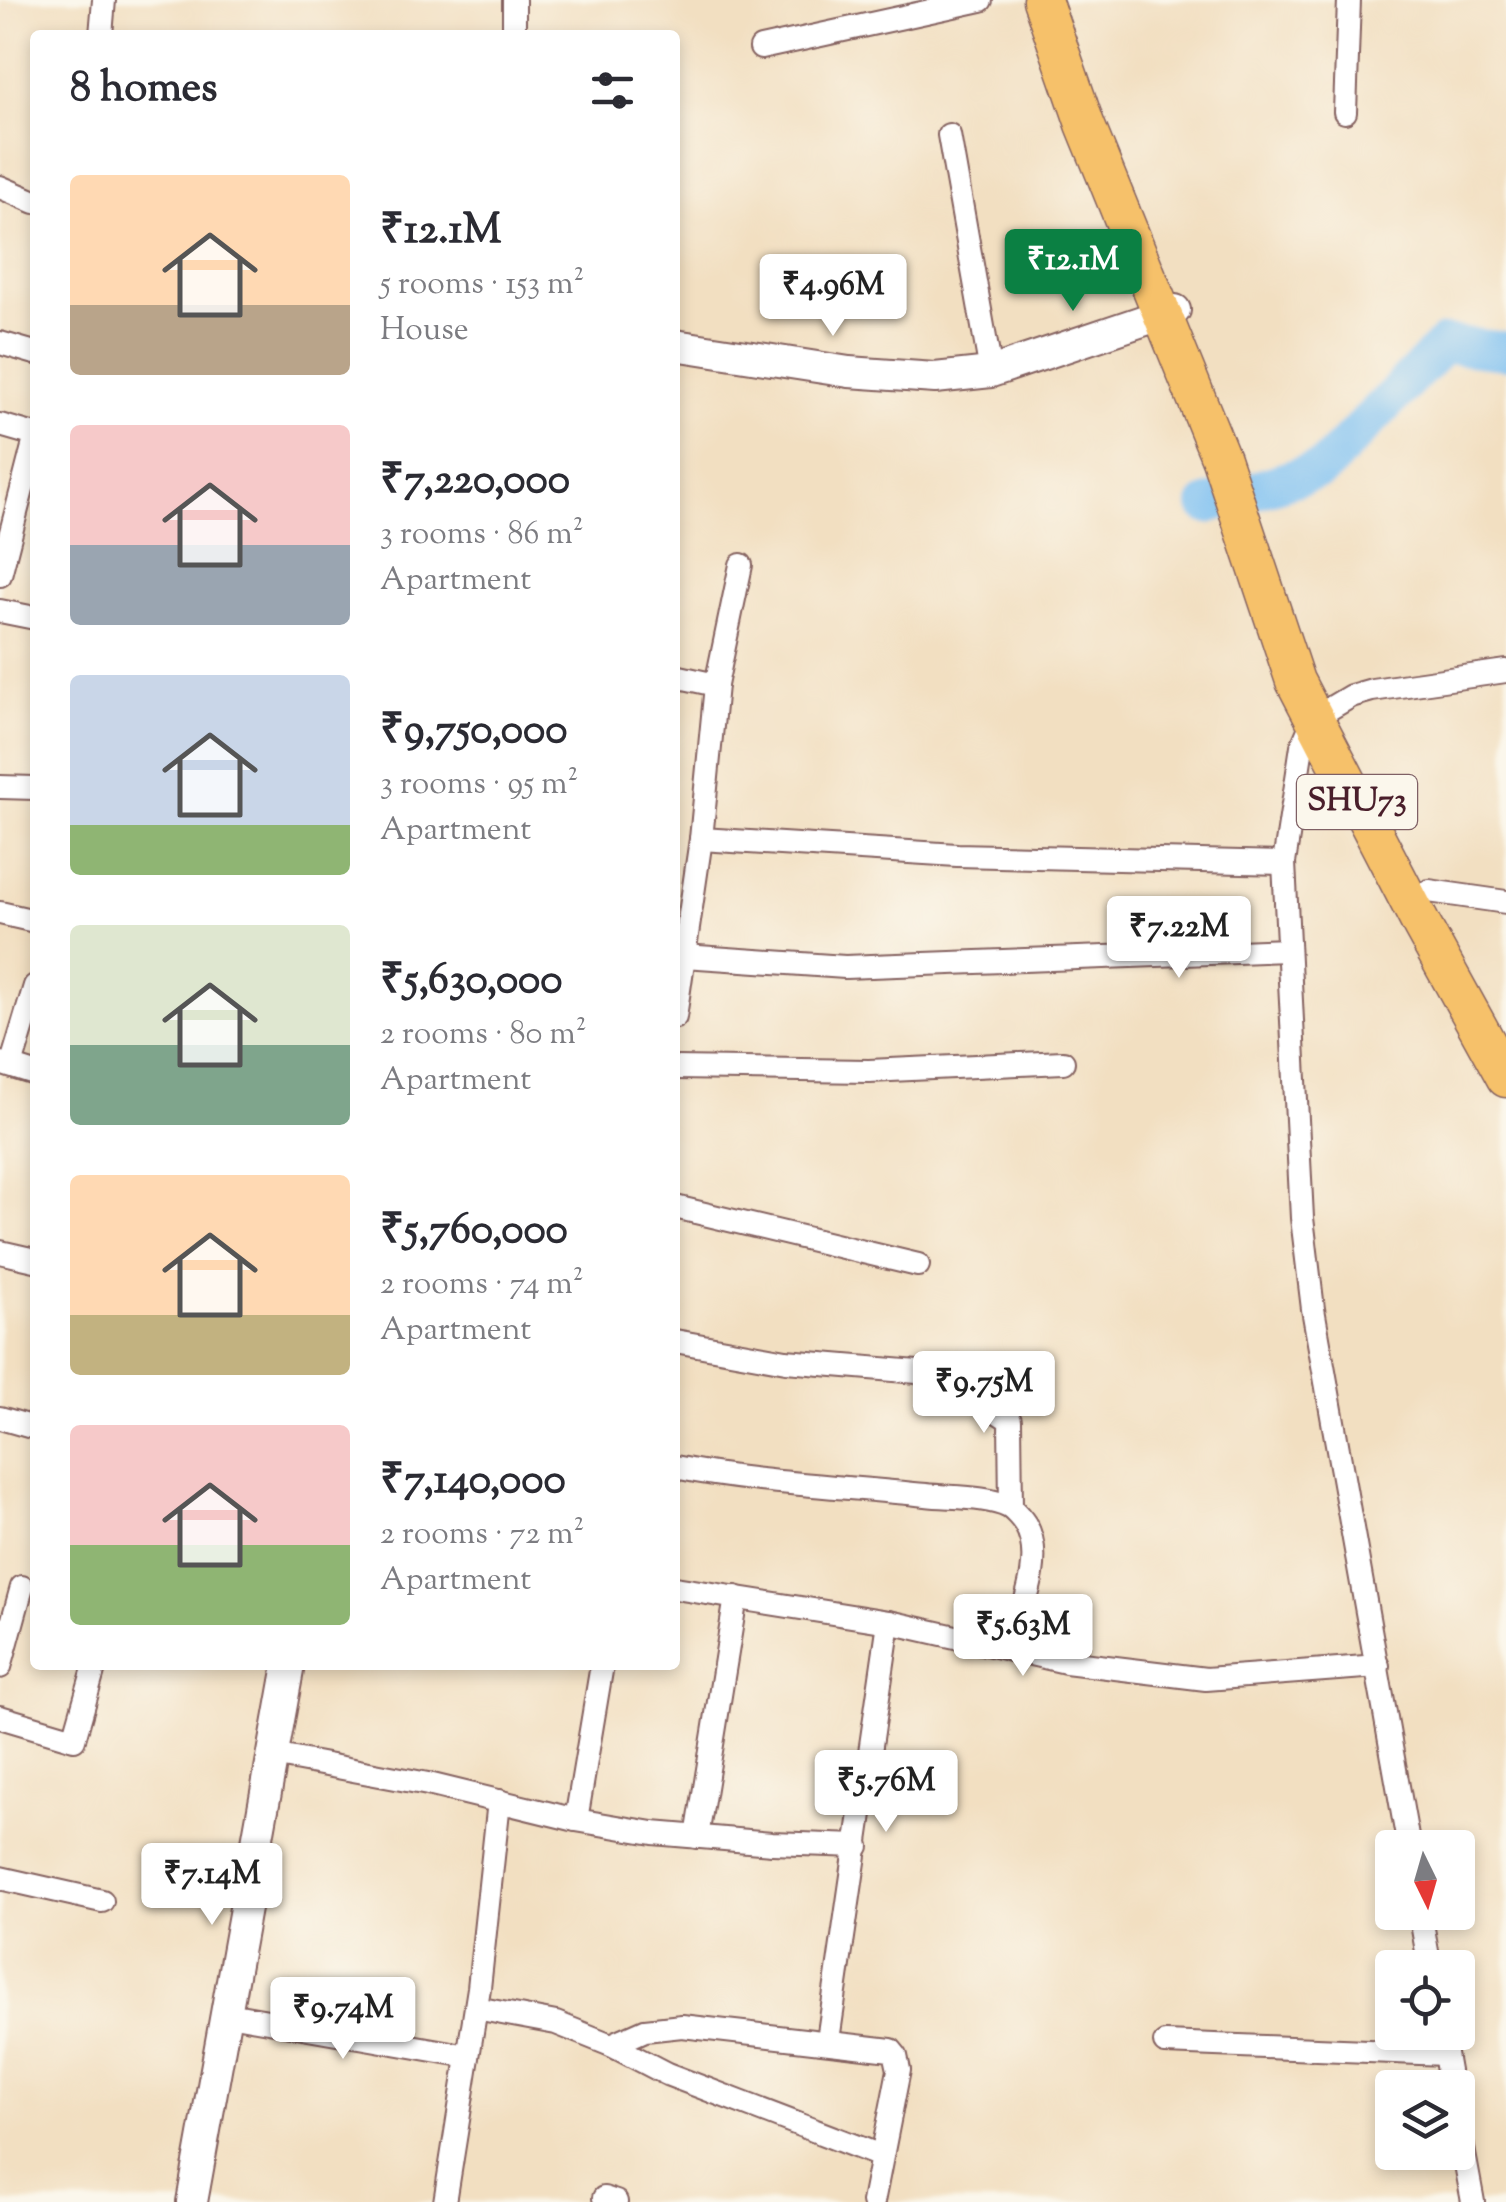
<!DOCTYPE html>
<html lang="en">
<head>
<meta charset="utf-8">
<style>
  body { margin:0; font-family:"Sorts Mill Goudy",serif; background:#f2f2f3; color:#2b2b33; height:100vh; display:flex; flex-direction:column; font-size:38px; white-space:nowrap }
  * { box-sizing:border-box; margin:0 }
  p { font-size:32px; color:#7c7c81 }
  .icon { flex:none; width:55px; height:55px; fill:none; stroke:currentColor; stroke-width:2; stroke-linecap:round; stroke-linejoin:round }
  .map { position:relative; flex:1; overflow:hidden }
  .drawer { position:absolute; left:30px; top:30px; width:650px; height:1640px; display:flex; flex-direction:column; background:#fff; border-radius:10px; box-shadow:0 5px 15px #0003 }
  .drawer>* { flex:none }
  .needle { width:65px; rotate:175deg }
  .buttons { position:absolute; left:1375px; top:1830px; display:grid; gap:20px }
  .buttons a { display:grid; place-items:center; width:100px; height:100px; border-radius:10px; background:#fff; box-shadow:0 5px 15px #0003; font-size:50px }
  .price { position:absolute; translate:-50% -85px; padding:0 22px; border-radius:10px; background:#fff; color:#222; font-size:32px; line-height:65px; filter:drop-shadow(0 2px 5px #0008) }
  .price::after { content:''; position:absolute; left:50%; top:60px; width:30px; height:22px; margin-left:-15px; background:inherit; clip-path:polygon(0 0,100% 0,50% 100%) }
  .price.current { background:#0b8043; color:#fff }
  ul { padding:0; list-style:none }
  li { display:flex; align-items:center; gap:30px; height:250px; padding:0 40px }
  li span { display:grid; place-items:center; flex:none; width:280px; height:200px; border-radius:10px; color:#555 }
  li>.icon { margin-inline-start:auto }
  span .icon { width:120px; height:120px; fill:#fffc; stroke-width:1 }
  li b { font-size:42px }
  h2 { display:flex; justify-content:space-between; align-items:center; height:120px; padding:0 40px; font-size:42px }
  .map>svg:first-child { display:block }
</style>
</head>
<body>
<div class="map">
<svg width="1506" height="2202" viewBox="0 0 1506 2202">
  <rect width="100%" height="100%" fill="#fbf7ec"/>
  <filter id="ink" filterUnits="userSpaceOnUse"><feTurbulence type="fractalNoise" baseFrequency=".01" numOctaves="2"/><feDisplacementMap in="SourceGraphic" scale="20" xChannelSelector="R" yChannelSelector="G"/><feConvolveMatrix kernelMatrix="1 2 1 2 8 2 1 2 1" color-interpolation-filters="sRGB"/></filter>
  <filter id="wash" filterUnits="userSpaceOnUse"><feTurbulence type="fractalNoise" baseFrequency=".0048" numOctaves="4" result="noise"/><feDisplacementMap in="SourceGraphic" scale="40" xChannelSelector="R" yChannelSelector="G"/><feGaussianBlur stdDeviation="2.25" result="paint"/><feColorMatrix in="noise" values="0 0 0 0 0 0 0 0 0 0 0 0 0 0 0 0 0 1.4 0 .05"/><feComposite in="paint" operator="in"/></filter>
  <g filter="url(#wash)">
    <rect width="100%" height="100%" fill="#f2dfc1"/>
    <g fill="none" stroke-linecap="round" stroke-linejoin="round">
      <path stroke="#7bbff1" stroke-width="38" d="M 1207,505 L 1322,469 L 1444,344 L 1506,351"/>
    </g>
  </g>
  <g filter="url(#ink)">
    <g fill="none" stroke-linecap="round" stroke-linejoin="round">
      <g stroke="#856260" stroke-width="26">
        <g id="minor">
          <path d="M 514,0 L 514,35"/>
          <path d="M 101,35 L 104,0"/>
          <path d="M 761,48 L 981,0"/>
          <path d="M 1345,112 L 1349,0"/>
          <path d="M 949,135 L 991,372"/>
          <path d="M 0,187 L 35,202"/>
          <path d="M 0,343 L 35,353"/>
          <path d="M 0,425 L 35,435"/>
          <path d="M 0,575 L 35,439"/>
          <path d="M 0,611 L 35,618"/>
          <path d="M 675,676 L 716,685 L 701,839 L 675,1017"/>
          <path d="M 716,685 L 741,565"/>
          <path d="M 0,787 L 35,788"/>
          <path d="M 701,839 L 957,855 L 1284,863"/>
          <path d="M 1429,891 L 1506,902"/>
          <path d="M 0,913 L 35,921"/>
          <path d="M 684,956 L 845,967 L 1288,950"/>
          <path d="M 0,1063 L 35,1074"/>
          <path d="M 11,1066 L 35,986"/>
          <path d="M 675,1068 L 869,1071 L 1063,1062"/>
          <path d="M 675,1207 L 918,1265"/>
          <path d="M 0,1252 L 35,1260"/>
          <path d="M 675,1341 L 786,1361 L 965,1376"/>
          <path d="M 942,1376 L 1010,1420 L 1011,1508"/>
          <path d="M 0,1418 L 35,1428"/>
          <path d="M 675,1467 C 757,1484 842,1486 926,1495 C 951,1498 987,1496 1009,1507 C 1014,1510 1022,1519 1025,1524 C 1047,1559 1020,1614 1010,1650"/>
          <path d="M 675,1588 L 889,1622 L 1066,1662 L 1206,1679 L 1378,1666"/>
          <path d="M 0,1667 L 22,1587"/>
          <path d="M 0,1717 L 74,1739 L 95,1665"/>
          <path d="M 273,1755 L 428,1784 L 576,1820 L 653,1833 L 772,1843 L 858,1846"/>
          <path d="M 576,1820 L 602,1665"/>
          <path d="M 697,1837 L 736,1597"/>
          <path d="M 1409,1848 L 1313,1309 L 1302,1218 L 1284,863 L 1302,746 L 1314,718 L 1351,696 L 1372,690 L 1506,671"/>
          <path d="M 0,1878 L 102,1901"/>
          <path d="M 1420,1912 L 1430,1968"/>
          <path d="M 476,2008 L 556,2023 L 611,2045 L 667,2074 L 881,2156"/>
          <path d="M 228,2014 L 468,2056"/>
          <path d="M 1441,2032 L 1451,2088"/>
          <path d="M 828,2040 L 889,1622"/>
          <path d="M 1165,2043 L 1445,2054"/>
          <path d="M 611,2045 L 645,2030 L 682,2026 L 891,2050 L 896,2056 L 899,2070 L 873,2202"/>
          <path d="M 1458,2121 L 1473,2202"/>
          <path d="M 604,2198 L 616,2202"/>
          <path d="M 445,2202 L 479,1988 L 499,1801"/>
        </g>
      </g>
      <g stroke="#856260" stroke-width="34">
        <g id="tertiary">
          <path d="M 675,345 L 849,372 L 935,378 L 991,372 L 1175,310"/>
          <path d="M 192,2202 L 289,1665"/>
        </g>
      </g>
      <g stroke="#856260" stroke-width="41">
        <path id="primary" d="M 1042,0 L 1085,124 L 1221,459 L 1295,681 L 1421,924 L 1506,1078"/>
      </g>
      <use href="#minor" stroke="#fff" stroke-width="22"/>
      <use href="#tertiary" stroke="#fff" stroke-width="30"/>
      <use href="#primary" stroke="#f6c16b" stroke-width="38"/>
    </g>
  </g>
  <g text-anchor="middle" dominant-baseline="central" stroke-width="8" stroke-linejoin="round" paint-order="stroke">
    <rect fill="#fbf7ec" stroke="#7f6065" stroke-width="2.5" x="1297" y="775" width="120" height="54" rx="8"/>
    <g font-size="32" font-weight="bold" fill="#4a1f2b">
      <text x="1357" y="802">SHU73</text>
    </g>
  </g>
</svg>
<div class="buttons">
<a><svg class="needle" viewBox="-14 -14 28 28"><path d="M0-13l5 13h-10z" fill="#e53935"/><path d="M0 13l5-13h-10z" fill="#7c7c81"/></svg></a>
<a><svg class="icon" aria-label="locate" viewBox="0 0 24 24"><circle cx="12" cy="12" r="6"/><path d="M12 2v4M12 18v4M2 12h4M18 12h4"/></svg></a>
<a><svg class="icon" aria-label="layers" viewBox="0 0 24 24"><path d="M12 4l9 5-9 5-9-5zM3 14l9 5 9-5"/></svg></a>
</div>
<b class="price current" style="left:1073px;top:314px">₹12.1M</b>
<b class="price" style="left:833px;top:339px">₹4.96M</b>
<b class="price" style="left:1179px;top:981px">₹7.22M</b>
<b class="price" style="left:984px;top:1436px">₹9.75M</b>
<b class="price" style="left:1023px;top:1679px">₹5.63M</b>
<b class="price" style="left:886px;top:1835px">₹5.76M</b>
<b class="price" style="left:212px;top:1928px">₹7.14M</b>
<b class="price" style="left:343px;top:2062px">₹9.74M</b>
<section class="drawer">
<h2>8 homes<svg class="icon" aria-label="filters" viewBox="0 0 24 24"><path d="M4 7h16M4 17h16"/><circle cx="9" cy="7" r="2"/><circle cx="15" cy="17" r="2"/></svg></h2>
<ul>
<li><span style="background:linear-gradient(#ffd9b3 65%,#b9a48a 0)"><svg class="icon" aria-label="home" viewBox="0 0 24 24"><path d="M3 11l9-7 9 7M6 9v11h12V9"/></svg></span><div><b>₹12.1M</b><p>5 rooms · 153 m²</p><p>House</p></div></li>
<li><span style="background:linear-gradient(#f6c9c9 60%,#9aa5b1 0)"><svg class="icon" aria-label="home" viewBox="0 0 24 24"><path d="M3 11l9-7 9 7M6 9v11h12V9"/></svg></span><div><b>₹7,220,000</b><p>3 rooms · 86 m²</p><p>Apartment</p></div></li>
<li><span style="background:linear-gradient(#c9d6e8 75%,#8fb573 0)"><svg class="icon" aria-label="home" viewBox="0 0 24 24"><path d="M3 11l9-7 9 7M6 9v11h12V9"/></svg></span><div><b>₹9,750,000</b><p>3 rooms · 95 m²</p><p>Apartment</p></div></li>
<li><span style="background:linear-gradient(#dfe7d0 60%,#7fa58c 0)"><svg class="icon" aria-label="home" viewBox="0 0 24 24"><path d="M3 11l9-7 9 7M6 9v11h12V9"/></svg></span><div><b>₹5,630,000</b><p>2 rooms · 80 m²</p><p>Apartment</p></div></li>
<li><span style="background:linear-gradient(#ffd9b3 70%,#c2b280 0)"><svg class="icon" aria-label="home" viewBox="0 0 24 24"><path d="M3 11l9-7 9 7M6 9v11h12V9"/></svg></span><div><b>₹5,760,000</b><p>2 rooms · 74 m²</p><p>Apartment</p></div></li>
<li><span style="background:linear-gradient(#f6c9c9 60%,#8fb573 0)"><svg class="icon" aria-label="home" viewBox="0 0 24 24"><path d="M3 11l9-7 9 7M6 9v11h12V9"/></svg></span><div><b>₹7,140,000</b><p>2 rooms · 72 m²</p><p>Apartment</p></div></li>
</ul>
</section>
</div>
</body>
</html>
